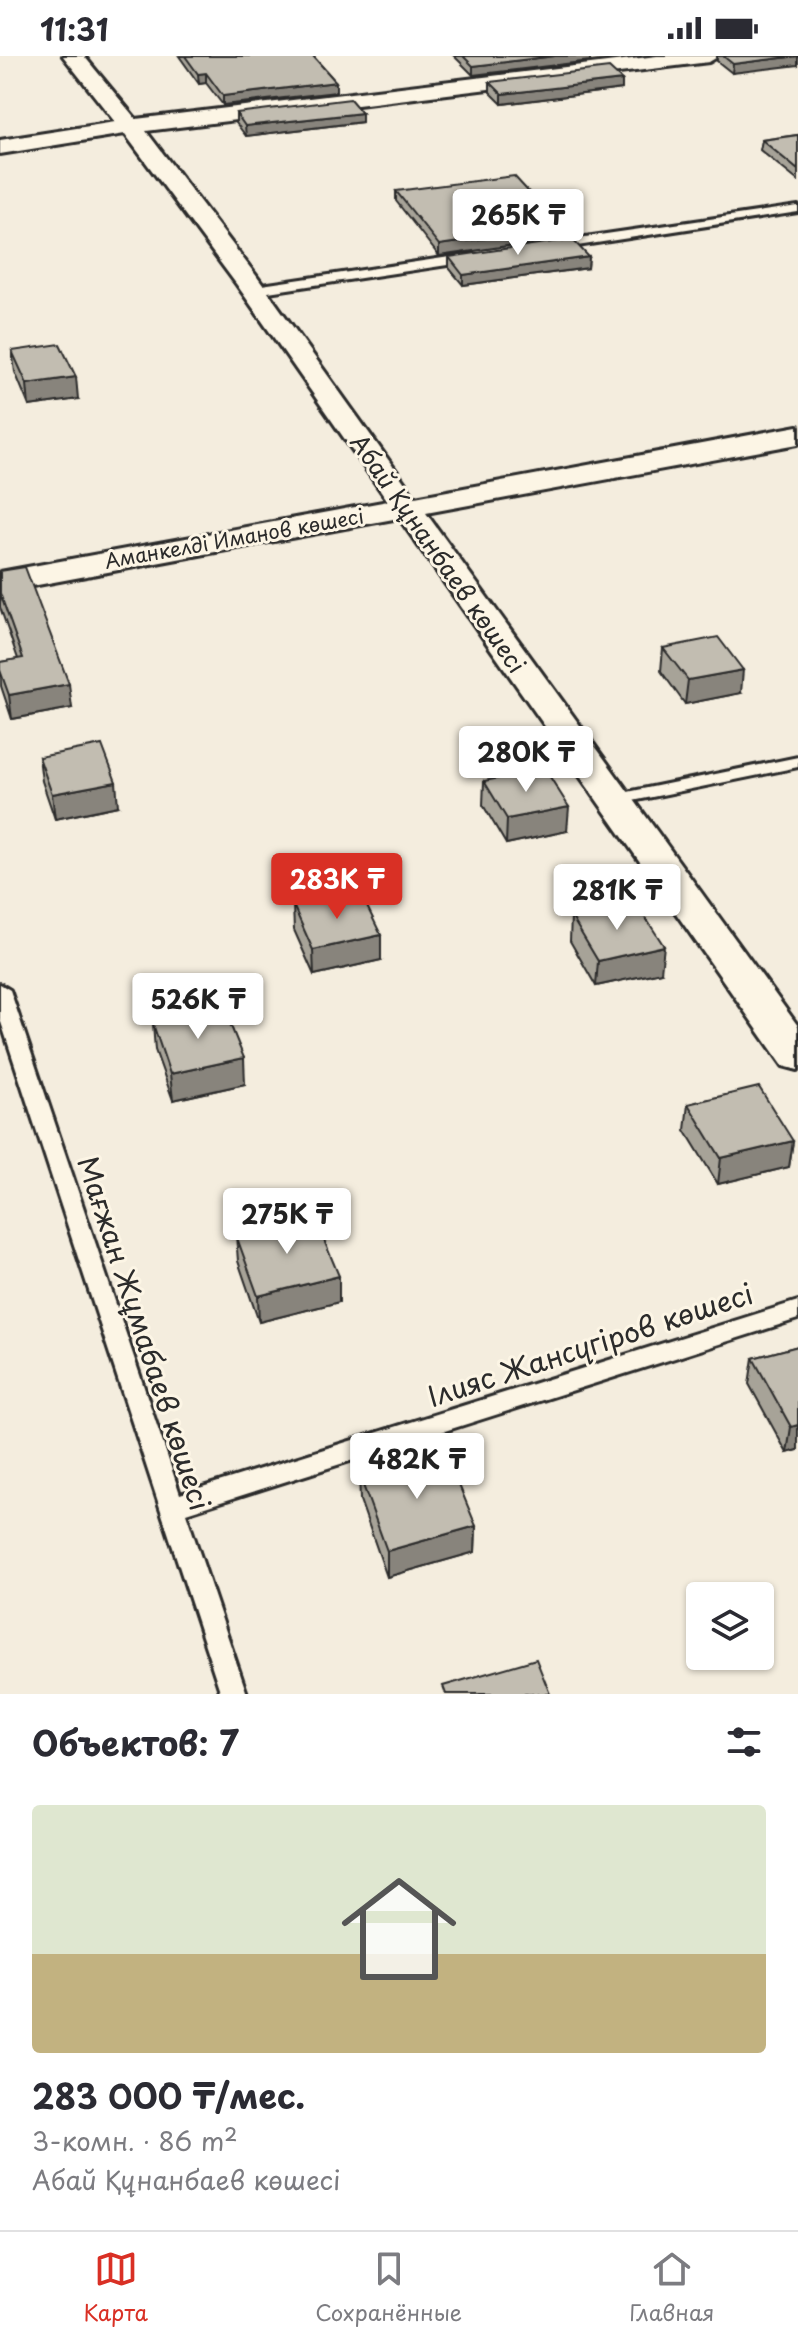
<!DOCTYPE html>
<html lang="ru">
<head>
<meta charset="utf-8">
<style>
  body { margin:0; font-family:"Playpen Sans",sans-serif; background:#f2f2f3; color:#2b2b33; height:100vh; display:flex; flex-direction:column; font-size:30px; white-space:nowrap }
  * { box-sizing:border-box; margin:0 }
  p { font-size:26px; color:#7c7c81 }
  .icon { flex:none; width:44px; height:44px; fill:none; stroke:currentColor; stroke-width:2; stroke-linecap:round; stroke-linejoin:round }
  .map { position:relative; height:1638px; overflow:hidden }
  .details { display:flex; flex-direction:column; background:#fff; flex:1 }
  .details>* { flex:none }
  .fabs { position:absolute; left:686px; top:1526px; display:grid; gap:16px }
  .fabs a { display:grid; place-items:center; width:88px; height:88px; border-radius:8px; background:#fff; box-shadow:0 2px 6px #0004; font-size:40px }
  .price { position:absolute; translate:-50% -68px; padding:0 18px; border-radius:8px; background:#fff; color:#222; font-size:26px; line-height:52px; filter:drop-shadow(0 2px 4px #0008) }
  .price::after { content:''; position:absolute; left:50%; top:48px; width:24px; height:18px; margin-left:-12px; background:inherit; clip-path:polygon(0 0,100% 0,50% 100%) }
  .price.on { background:#d93025; color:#fff }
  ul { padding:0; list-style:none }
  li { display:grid; align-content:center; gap:16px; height:424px; padding:0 32px }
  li+li { border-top:2px solid #e1e1e2 }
  li span { display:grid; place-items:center; height:248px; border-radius:8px; color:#555 }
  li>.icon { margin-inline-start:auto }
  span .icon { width:144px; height:144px; fill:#fffc; stroke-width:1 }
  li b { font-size:34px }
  h2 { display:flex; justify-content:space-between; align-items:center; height:96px; padding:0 32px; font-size:34px }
  .status { display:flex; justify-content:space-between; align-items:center; height:56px; padding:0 40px; background:#fff; direction:ltr }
  .status svg { height:22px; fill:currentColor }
  .dock { display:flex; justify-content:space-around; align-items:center; height:112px; border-top:2px solid #e1e1e2; background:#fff; font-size:22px; color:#7c7c81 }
  .dock a { display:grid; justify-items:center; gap:4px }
  .dock .on { color:#d93025 }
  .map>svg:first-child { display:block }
</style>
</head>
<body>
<div class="status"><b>11:31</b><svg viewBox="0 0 49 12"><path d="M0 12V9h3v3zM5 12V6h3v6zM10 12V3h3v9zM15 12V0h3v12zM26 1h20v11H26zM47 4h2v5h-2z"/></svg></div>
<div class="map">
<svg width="798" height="1638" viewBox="0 0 798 1638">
  <rect width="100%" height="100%" fill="#f4edde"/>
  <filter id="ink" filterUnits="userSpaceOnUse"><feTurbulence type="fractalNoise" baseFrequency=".0125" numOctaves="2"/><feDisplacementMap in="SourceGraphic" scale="16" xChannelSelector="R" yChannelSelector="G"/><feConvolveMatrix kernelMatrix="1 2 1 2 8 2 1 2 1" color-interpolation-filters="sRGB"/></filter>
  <g filter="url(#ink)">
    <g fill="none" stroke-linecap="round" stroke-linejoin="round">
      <g stroke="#2b2b2b" stroke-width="6">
        <g id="service">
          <path d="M 798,150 L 798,156 L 551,194 L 545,190 L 551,186 Z"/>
          <path d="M 470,198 L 474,199 L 474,205 L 255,238 L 249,234 L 255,230 Z"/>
          <path d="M 798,701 L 798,711 L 613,749 L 604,744 L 613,739 Z"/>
          <path d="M 0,928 L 10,934 L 180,1438 L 798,1245 L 798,1263 L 186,1457 L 247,1638 L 221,1638 L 0,963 Z"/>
        </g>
      </g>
      <g stroke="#2b2b2b" stroke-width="6">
        <path id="minor" d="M 63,0 L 84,0 L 136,63 L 657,0 L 719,0 L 709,6 L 146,75 L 255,218 L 415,441 L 798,370 L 798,388 L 426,457 L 798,970 L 798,1014 L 783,1010 L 399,462 L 0,536 L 0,516 L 388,445 L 237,229 L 125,78 L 0,98 L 0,84 L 115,66 Z"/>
      </g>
      <use href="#service" fill="#fcf5e5" fill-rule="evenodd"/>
      <use href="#minor" fill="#fcf5e5" fill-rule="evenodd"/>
    </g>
    <g fill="#a7a398" stroke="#2b2b2b" stroke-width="2">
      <path d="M 179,0 L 313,0 L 336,26 L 336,36 L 223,49 L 206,27 L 199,28 Z"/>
      <path d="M 454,0 L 590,0 L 590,5 L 473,19 Z"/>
      <path d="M 717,0 L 798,0 L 732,17 L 717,5 Z"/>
      <path d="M 490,26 L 622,33 L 502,48 L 490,36 Z"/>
      <path d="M 236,57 L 362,57 L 362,66 L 246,80 L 236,67 Z"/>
      <path d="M 798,79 L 798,125 L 760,94 L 762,84 Z"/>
      <path d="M 396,135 L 561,171 L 561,182 L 439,200 L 396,145 Z"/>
      <path d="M 449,201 L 589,201 L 588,212 L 463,229 L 449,212 Z"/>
      <path d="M 12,295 L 78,343 L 29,350 L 15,316 Z"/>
      <path d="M 0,515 L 72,652 L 12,663 L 1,630 L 0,606 L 18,603 L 0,551 Z"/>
      <path d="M 663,592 L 741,637 L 685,648 L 661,615 Z"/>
      <path d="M 39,701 L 118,750 L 55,763 L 42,725 Z"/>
      <path d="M 484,725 L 567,775 L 506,788 L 483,749 Z"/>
      <path d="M 293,849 L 381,904 L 314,919 L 294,874 Z"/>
      <path d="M 571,860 L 661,916 L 596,930 L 570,885 Z"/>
      <path d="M 153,968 L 245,1028 L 173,1044 L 155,994 Z"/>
      <path d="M 688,1048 L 793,1085 L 789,1111 L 718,1128 L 685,1074 Z"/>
      <path d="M 236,1179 L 339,1220 L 339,1246 L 259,1266 L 238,1205 Z"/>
      <path d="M 798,1290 L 798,1394 L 787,1397 L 749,1328 L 753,1302 Z"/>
      <path d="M 359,1418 L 476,1470 L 475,1496 L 387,1521 L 360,1444 Z"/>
    </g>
    <g fill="#88847c" stroke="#2b2b2b" stroke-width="2">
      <path d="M 555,0 L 590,0 L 590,5 L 473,19 L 473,10 Z"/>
      <path d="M 798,0 L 798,9 L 732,17 L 733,8 Z"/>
      <path d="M 206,17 L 206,27 L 199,28 L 198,18 Z"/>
      <path d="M 622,24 L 622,33 L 502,48 L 502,38 Z"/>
      <path d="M 336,26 L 336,36 L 223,49 L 223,40 Z"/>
      <path d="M 362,57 L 362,66 L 246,80 L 245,70 Z"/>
      <path d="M 561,171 L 561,182 L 439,200 L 439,189 Z"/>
      <path d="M 589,201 L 588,212 L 463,229 L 463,219 Z"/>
      <path d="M 76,321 L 78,343 L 29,350 L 27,328 Z"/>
      <path d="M 743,614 L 741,637 L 685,648 L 688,624 Z"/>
      <path d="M 69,628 L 72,652 L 12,663 L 9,639 Z"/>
      <path d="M 116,726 L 118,750 L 55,763 L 52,738 Z"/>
      <path d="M 569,751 L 567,775 L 506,788 L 507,763 Z"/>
      <path d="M 381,879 L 381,904 L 314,919 L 313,894 Z"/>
      <path d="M 664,890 L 661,916 L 596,930 L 598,905 Z"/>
      <path d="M 244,1002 L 245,1028 L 173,1044 L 170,1018 Z"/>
      <path d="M 793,1085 L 789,1111 L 718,1128 L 721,1102 Z"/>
      <path d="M 339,1220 L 339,1246 L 259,1266 L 258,1240 Z"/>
      <path d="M 798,1369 L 798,1394 L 787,1397 L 791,1371 Z"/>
      <path d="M 476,1470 L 475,1496 L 387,1521 L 387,1495 Z"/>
    </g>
    <g fill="#c2bdb1" stroke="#2b2b2b" stroke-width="2">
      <path d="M 185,0 L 313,0 L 336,26 L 223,40 L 206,17 L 198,18 Z"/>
      <path d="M 463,0 L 555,0 L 473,10 Z"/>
      <path d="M 723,0 L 798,0 L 733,8 Z"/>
      <path d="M 609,12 L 622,24 L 502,38 L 490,26 Z"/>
      <path d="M 350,43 L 362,57 L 245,70 L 236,57 Z"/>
      <path d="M 798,79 L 798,114 L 762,84 Z"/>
      <path d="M 514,120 L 561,171 L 439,189 L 396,135 Z"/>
      <path d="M 572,183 L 589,201 L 463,219 L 449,201 Z"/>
      <path d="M 60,288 L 76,321 L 27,328 L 12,295 Z"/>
      <path d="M 25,511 L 69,628 L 9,639 L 0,614 L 0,606 L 23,602 L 0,537 L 0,515 Z"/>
      <path d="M 718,581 L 743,614 L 688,624 L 663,592 Z"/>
      <path d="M 102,689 L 116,726 L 52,738 L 39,701 Z"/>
      <path d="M 545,713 L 569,751 L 507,763 L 484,725 Z"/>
      <path d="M 360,836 L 381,879 L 313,894 L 293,849 Z"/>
      <path d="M 636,847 L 664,890 L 598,905 L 571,860 Z"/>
      <path d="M 224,953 L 244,1002 L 170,1018 L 153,968 Z"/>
      <path d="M 759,1031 L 793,1085 L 721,1102 L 688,1048 Z"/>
      <path d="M 314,1160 L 339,1220 L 258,1240 L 236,1179 Z"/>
      <path d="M 798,1290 L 798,1369 L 791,1371 L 753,1302 Z"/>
      <path d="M 445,1395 L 476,1470 L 387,1495 L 359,1418 Z"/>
      <path d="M 536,1603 L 550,1638 L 446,1638 L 443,1630 Z"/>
    </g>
  </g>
  <g text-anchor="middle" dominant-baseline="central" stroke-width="6" stroke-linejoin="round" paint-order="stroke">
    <g font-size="20" fill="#2b2b2b" stroke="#fcf5e5">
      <text transform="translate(234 482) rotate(-10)">Аманкелді Иманов көшесі</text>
    </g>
    <g font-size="24" fill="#2b2b2b" stroke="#fcf5e5">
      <text transform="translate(439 497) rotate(55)">Абай Құнанбаев көшесі</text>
    </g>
    <g font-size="28" fill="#2b2b2b" stroke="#fcf5e5">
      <text transform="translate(145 1277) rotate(72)">Мағжан Жұмабаев көшесі</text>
      <text transform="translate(590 1288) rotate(-18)">Ілияс Жансүгіров көшесі</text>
    </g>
  </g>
</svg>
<div class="fabs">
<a><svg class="icon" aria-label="layers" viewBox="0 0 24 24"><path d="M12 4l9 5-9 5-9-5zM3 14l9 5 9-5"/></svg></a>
</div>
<b class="price" style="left:518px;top:201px">265K ₸</b>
<b class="price" style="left:526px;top:738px">280K ₸</b>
<b class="price on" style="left:337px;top:865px">283K ₸</b>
<b class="price" style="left:617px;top:876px">281K ₸</b>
<b class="price" style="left:198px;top:985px">526K ₸</b>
<b class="price" style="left:287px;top:1200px">275K ₸</b>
<b class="price" style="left:417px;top:1445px">482K ₸</b>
</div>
<section class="details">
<h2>Объектов: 7<svg class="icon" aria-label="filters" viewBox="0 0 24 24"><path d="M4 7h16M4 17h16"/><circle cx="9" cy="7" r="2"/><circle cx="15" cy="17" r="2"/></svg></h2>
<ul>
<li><span style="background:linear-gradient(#dfe7d0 60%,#c2b280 0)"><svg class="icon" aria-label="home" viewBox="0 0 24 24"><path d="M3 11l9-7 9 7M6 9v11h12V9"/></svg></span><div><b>283 000 ₸/мес.</b><p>3-комн. · 86 m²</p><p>Абай Құнанбаев көшесі</p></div></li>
</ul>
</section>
<nav class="dock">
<a class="on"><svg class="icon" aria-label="map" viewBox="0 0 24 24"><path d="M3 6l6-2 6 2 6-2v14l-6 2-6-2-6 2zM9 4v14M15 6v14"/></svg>Карта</a>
<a><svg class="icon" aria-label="saved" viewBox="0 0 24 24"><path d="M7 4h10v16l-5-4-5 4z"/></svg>Сохранённые</a>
<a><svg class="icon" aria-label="home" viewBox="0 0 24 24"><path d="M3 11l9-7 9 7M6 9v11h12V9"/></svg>Главная</a>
</nav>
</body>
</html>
